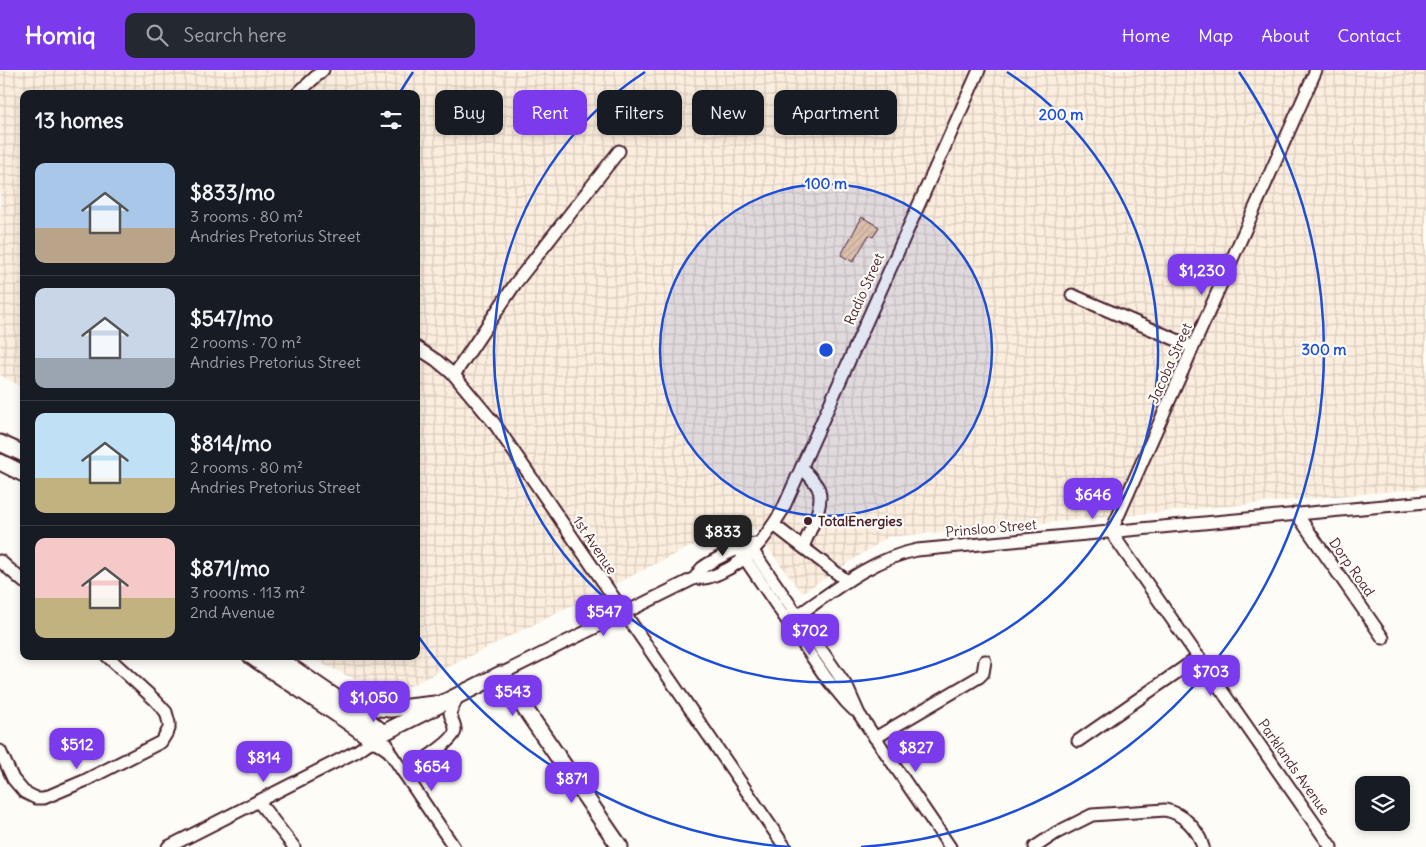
<!DOCTYPE html>
<html lang="en">
<head>
<meta charset="utf-8">
<style>
  body { margin:0; font-family:Delius,sans-serif; background:#242831; color:#f1f3f6; height:100vh; display:flex; flex-direction:column; font-size:19px; white-space:nowrap }
  * { box-sizing:border-box; margin:0 }
  p { font-size:16px; color:#9ea1a6 }
  .icon { flex:none; width:28px; height:28px; fill:none; stroke:currentColor; stroke-width:2; stroke-linecap:round; stroke-linejoin:round }
  .map { position:relative; flex:1; overflow:hidden }
  .details { position:absolute; left:20px; top:20px; width:400px; height:570px; display:flex; flex-direction:column; background:#171b24; border-radius:10px; box-shadow:0 2px 8px #0003 }
  .details>* { flex:none }
  .guide { position:absolute; left:435px; top:20px; width:475px; height:45px; display:flex; gap:10px }
  .buttons { position:absolute; left:1355px; top:706px; display:grid; gap:10px }
  .buttons a { display:grid; place-items:center; width:55px; height:55px; border-radius:10px; background:#171b24; box-shadow:0 2px 8px #0003; font-size:25px }
  .price { position:absolute; translate:-50% -42px; padding:0 11px; border-radius:10px; background:#7c3aed; color:#fff; font-size:16px; line-height:32px; filter:drop-shadow(0 1px 2px #0008) }
  .price::after { content:''; position:absolute; left:50%; top:30px; width:15px; height:11px; margin-left:-8px; background:inherit; clip-path:polygon(0 0,100% 0,50% 100%) }
  .price.active { background:#222; color:#fff }
  ul { padding:0; list-style:none }
  li { display:flex; align-items:center; gap:15px; height:125px; padding:0 15px }
  li+li { border-top:1px solid #363941 }
  li span { display:grid; place-items:center; flex:none; width:140px; height:100px; border-radius:10px; color:#555 }
  li>.icon { margin-inline-start:auto }
  span .icon { width:60px; height:60px; fill:#fffc; stroke-width:1 }
  li b { font-size:21px }
  h2 { display:flex; justify-content:space-between; align-items:center; height:60px; padding:0 15px; font-size:21px }
  .tag { padding:0 18px; border-radius:10px; background:#171b24; box-shadow:0 2px 8px #0003; font-size:18px; line-height:45px }
  .tag.active { background:#7c3aed; color:#fff }
  header { display:flex; align-items:center; gap:30px; box-sizing:border-box; height:70px; padding:0 25px; background:#7c3aed; color:#fff }
  header strong { font-size:24px }
  nav { display:flex; gap:28px; margin-inline-start:auto; font-size:18px }
  .search { width:350px; height:45px; background:#242831; display:flex; align-items:center; gap:12px; box-sizing:border-box; padding:0 18px; border-radius:10px; color:#9ea1a6; font-size:19px }
  .map>svg:first-child { display:block }
</style>
</head>
<body>
<header>
<strong>Homiq</strong>
<div class="search"><svg class="icon" aria-label="search" viewBox="0 0 24 24"><circle cx="10" cy="10" r="6"/><path d="M15 15l6 6"/></svg>Search here</div>
<nav><a>Home</a><a>Map</a><a>About</a><a>Contact</a></nav>
</header>
<div class="map">
<svg width="1426" height="777" viewBox="0 0 1426 777">
  <defs>
    <pattern id="industrial-grid" width="8" height="8" patternUnits="userSpaceOnUse" patternTransform="scale(1.25)"><rect width="8" height="8" fill="#fbeede"/><path d="M0 4h8M4 0v8" fill="none" stroke="#d9ccbf"/></pattern>
    <pattern id="building-hatch" width="6" height="6" patternUnits="userSpaceOnUse" patternTransform="scale(1.25)"><rect width="6" height="6" fill="#f5cfa5"/><path d="M-1 1l2-2M0 6l6-6M5 7l2-2" fill="none" stroke="#d4b18e"/></pattern>
  </defs>
  <rect width="100%" height="100%" fill="#fdfcf7"/>
  <filter id="ink" filterUnits="userSpaceOnUse"><feTurbulence type="fractalNoise" baseFrequency=".02" numOctaves="2"/><feDisplacementMap in="SourceGraphic" scale="10" xChannelSelector="R" yChannelSelector="G"/><feConvolveMatrix kernelMatrix="1 2 1 2 8 2 1 2 1" color-interpolation-filters="sRGB"/></filter>
  <g filter="url(#ink)">
    <path fill="url(#industrial-grid)" d="M 0,0 L 1426,0 L 1426,418 L 888,467 L 802,523 L 746,449 L 390,626 L 306,586 L 416,586 L 416,24 L 24,24 L 24,318 L 0,305 Z"/>
    <path fill="url(#building-hatch)" stroke="#4a1f2b" d="M 862,147 L 879,157 L 873,167 L 869,165 L 853,192 L 841,185 Z"/>
    <g fill="none" stroke-linecap="round" stroke-linejoin="round">
      <g stroke="#4a1f2b" stroke-width="15">
        <g id="minor">
          <path d="M 1316,0 L 1111,462 L 1331,777"/>
          <path d="M 297,24 L 323,0"/>
          <path d="M 1072,225 L 1193,277"/>
          <path d="M 416,277 L 436,290 L 454,305 L 494,353 L 785,777"/>
          <path d="M 454,305 L 515,214 L 619,81"/>
          <path d="M 802,397 C 807,404 816,412 819,420 C 824,437 809,461 803,477"/>
          <path d="M 1296,443 L 1383,568"/>
          <path d="M 774,455 L 847,511"/>
          <path d="M 748,474 L 831,594 L 847,617 L 859,644 L 950,777"/>
          <path d="M 741,483 L 827,609 L 846,632 L 854,640"/>
          <path d="M 0,491 L 24,512"/>
          <path d="M 695,508 C 705,509 711,507 720,503 C 751,489 765,468 782,441 L 979,0"/>
          <path d="M 788,552 C 829,525 867,490 917,480 L 1426,432"/>
          <path d="M 501,604 L 695,508 C 697,505 699,501 702,498 C 711,491 745,474 755,474"/>
          <path d="M 875,668 L 979,607 L 983,603 L 985,591"/>
          <path d="M 1078,671 L 1199,587"/>
          <path d="M 387,674 L 389,681 L 454,777"/>
          <path d="M 0,681 L 13,709 L 24,722 L 36,728 L 44,728 L 84,711 L 161,672 L 169,659 L 169,653 L 166,642 L 155,630 L 107,586"/>
          <path d="M 404,703 C 413,697 454,671 455,661 C 456,655 451,649 450,643 L 458,626"/>
          <path d="M 258,731 L 294,777"/>
          <path d="M 168,777 L 357,681 L 373,670 L 389,681"/>
          <path d="M 1035,777 L 1056,763 L 1092,745 L 1165,740 C 1183,743 1198,759 1203,777"/>
        </g>
      </g>
      <g stroke="#4a1f2b" stroke-width="19">
        <g id="major">
          <path d="M 0,373 L 24,384"/>
          <path d="M 0,392 L 24,404"/>
          <path d="M 251,586 C 291,615 334,640 373,670 L 383,663 L 501,604 L 620,777"/>
          <path d="M 275,586 L 364,647 L 383,663"/>
          <path d="M 350,630 L 369,637 L 390,639 L 435,634"/>
        </g>
      </g>
      <use href="#minor" stroke="#fdfcf7" stroke-width="11"/>
      <use href="#major" stroke="#fdfcf7" stroke-width="15"/>
    </g>
  </g>
  <circle cx="826" cy="280" r="166" fill="#1d4ed8" fill-opacity=".12"/>
  <g fill="none" stroke="#1d4ed8" stroke-width="2.5">
    <circle cx="826" cy="280" r="166"/>
    <path d="M1007 2A332 332 0 1 1 645 2"/>
    <path d="M791 777A498 498 0 0 1 418 566M399 24A498 498 0 0 1 413 2M1239 2A498 498 0 0 1 861 777"/>
  </g>
  <circle fill="#4a1f2b" stroke="#fdfcf7" stroke-width="2" cx="808" cy="451" r="5"/>
  <g text-anchor="middle" dominant-baseline="central" stroke-width="4.5" stroke-linejoin="round" paint-order="stroke">
    <g font-size="14" fill="#4a1f2b" stroke="#fdfcf7">
      <text transform="translate(864 219) rotate(-66)">Radio Street</text>
      <text transform="translate(1170 293) rotate(-66)">Jacoba Street</text>
      <text transform="translate(991 458) rotate(-5)">Prinsloo Street</text>
      <text transform="translate(595 475) rotate(56)">1st Avenue</text>
      <text transform="translate(1352 497) rotate(55)">Dorp Road</text>
      <text transform="translate(1294 697) rotate(55)">Parklands Avenue</text>
    </g>
    <g font-size="14" font-weight="bold" fill="#4a1f2b" stroke="#fdfcf7" text-anchor="start">
      <text x="818" y="451">TotalEnergies</text>
    </g>
  </g>
  <circle cx="826" cy="280" r="8" fill="#1d4ed8" stroke="#fdfcf7" stroke-width="2.5"/>
  <g font-size="15" text-anchor="middle" font-weight="bold" fill="#1d4ed8" stroke="#fdfcf7" stroke-width="4.5" stroke-linejoin="round" paint-order="stroke">
    <text x="1061" y="50">200 m</text>
    <text x="826" y="119">100 m</text>
    <text x="1324" y="285">300 m</text>
  </g>
</svg>
<div class="buttons">
<a><svg class="icon" aria-label="layers" viewBox="0 0 24 24"><path d="M12 4l9 5-9 5-9-5zM3 14l9 5 9-5"/></svg></a>
</div>
<b class="price" style="left:1202px;top:226px">$1,230</b>
<b class="price" style="left:1093px;top:450px">$646</b>
<b class="price active" style="left:723px;top:487px">$833</b>
<b class="price" style="left:604px;top:567px">$547</b>
<b class="price" style="left:810px;top:586px">$702</b>
<b class="price" style="left:1211px;top:627px">$703</b>
<b class="price" style="left:513px;top:647px">$543</b>
<b class="price" style="left:374px;top:653px">$1,050</b>
<b class="price" style="left:77px;top:700px">$512</b>
<b class="price" style="left:916px;top:703px">$827</b>
<b class="price" style="left:264px;top:713px">$814</b>
<b class="price" style="left:432px;top:722px">$654</b>
<b class="price" style="left:572px;top:734px">$871</b>
<div class="guide">
<a class="tag">Buy</a>
<a class="tag active">Rent</a>
<a class="tag">Filters</a>
<a class="tag">New</a>
<a class="tag">Apartment</a>
</div>
<section class="details">
<h2>13 homes<svg class="icon" aria-label="filters" viewBox="0 0 24 24"><path d="M4 7h16M4 17h16"/><circle cx="9" cy="7" r="2"/><circle cx="15" cy="17" r="2"/></svg></h2>
<ul>
<li><span style="background:linear-gradient(#a9c7e8 65%,#b9a48a 0)"><svg class="icon" aria-label="home" viewBox="0 0 24 24"><path d="M3 11l9-7 9 7M6 9v11h12V9"/></svg></span><div><b>$833/mo</b><p>3 rooms · 80 m²</p><p>Andries Pretorius Street</p></div></li>
<li><span style="background:linear-gradient(#c9d6e8 70%,#9aa5b1 0)"><svg class="icon" aria-label="home" viewBox="0 0 24 24"><path d="M3 11l9-7 9 7M6 9v11h12V9"/></svg></span><div><b>$547/mo</b><p>2 rooms · 70 m²</p><p>Andries Pretorius Street</p></div></li>
<li><span style="background:linear-gradient(#bfe0f5 65%,#c2b280 0)"><svg class="icon" aria-label="home" viewBox="0 0 24 24"><path d="M3 11l9-7 9 7M6 9v11h12V9"/></svg></span><div><b>$814/mo</b><p>2 rooms · 80 m²</p><p>Andries Pretorius Street</p></div></li>
<li><span style="background:linear-gradient(#f6c9c9 60%,#c2b280 0)"><svg class="icon" aria-label="home" viewBox="0 0 24 24"><path d="M3 11l9-7 9 7M6 9v11h12V9"/></svg></span><div><b>$871/mo</b><p>3 rooms · 113 m²</p><p>2nd Avenue</p></div></li>
</ul>
</section>
</div>
</body>
</html>
